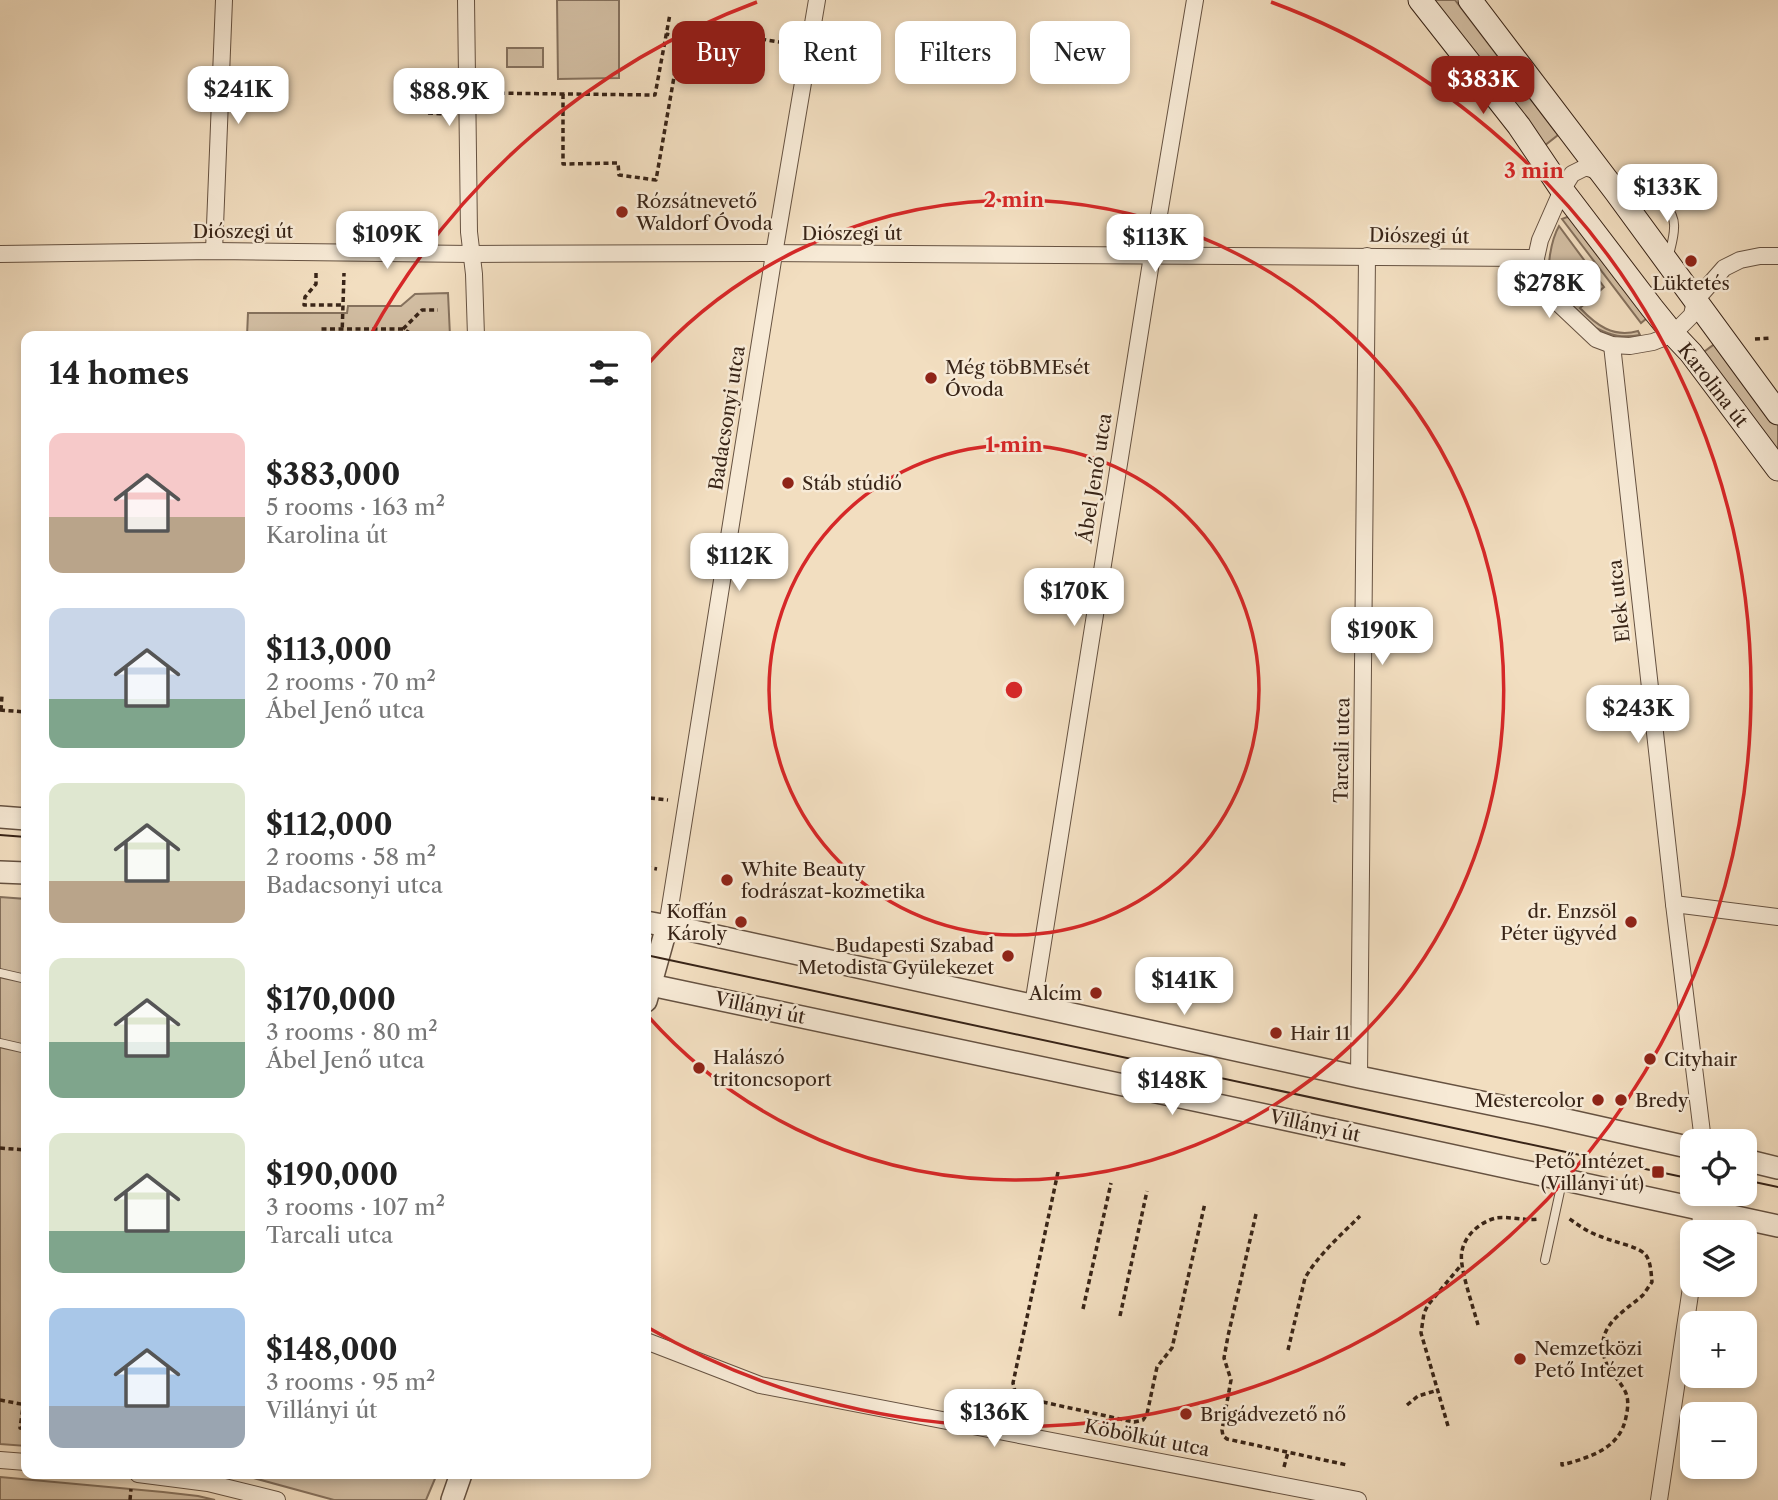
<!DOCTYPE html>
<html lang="en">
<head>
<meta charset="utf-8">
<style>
  body { margin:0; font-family:"Libre Caslon Text",serif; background:#f6f6f6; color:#222; height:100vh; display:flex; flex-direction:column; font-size:26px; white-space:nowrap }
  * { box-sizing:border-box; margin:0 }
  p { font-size:23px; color:#767676 }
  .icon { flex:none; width:38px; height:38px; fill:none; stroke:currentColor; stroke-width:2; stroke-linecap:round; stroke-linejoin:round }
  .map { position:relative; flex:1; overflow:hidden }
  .details { position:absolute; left:21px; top:331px; width:630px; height:1148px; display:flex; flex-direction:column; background:#fff; border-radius:14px; box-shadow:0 4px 10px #0003 }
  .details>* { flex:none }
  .hud { position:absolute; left:672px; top:21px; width:665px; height:63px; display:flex; gap:14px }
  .buttons { position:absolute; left:1680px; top:1129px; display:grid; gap:14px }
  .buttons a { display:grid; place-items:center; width:77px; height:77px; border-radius:14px; background:#fff; box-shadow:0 4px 10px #0003; font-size:35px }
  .price { position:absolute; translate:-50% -60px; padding:0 16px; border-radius:14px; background:#fff; color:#222; font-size:23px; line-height:46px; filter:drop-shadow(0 2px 4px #0008) }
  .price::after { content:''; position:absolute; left:50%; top:42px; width:21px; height:16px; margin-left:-10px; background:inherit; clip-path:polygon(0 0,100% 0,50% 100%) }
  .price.active { background:#8f2418; color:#fff }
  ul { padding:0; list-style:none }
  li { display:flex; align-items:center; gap:21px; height:175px; padding:0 28px }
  li span { display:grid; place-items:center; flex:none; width:196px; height:140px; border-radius:14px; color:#555 }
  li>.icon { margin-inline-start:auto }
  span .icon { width:84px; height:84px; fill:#fffc; stroke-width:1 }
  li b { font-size:30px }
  h2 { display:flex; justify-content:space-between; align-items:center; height:84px; padding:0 28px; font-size:30px }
  .tag { padding:0 24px; border-radius:14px; background:#fff; box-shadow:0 4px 10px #0003; font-size:24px; line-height:63px }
  .tag.active { background:#8f2418; color:#fff }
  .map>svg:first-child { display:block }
</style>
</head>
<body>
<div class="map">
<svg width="1778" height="1500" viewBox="0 0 1778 1500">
  <rect width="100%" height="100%" fill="#f2dec0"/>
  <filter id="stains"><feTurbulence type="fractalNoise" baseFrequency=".00286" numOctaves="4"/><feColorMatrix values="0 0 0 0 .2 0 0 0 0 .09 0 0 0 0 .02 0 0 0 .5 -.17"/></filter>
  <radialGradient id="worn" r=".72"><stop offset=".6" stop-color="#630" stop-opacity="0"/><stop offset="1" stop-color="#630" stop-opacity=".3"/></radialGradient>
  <g fill="#d2bea3" stroke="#85715d" stroke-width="2">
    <path d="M 557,0 L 619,0 L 619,78 L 558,79 Z"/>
    <path d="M 1434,0 L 1455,0 L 1558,135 L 1544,146 Z"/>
    <rect x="507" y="48" width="36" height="19"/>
    <path d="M 1567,217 L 1571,218 L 1647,318 L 1641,323 L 1562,219 Z"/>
    <path d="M 1559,226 L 1604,287 L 1580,308 C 1596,325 1613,338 1638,331 L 1640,335 C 1623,338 1611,336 1596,328 L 1550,285 C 1546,269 1551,240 1559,226 Z"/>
    <path d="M 448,293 L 450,336 L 247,336 L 248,313 L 347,313 L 348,306 L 401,306 L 415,294 Z"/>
    <path d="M 1716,343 L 1778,425 L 1778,455 L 1701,354 Z"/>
    <path d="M 0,897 L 26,899 L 26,1446 L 0,1444 Z"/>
    <path d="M 239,1474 L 437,1474 L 426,1500 L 334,1500 Z"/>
    <path d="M 0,1477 L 163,1492 L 198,1496 L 215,1500 L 0,1500 Z"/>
  </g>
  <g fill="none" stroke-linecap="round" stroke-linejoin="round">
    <g stroke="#665241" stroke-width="10">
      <g id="service">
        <path d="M 1619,191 C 1639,188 1651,186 1664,203 C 1670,210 1675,218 1674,228 C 1674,237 1671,246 1669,255"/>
        <path d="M 0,973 L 26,979"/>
        <path d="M 0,1043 L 26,1049"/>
        <path d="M 1545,1260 L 1562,1182"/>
      </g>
    </g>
    <g stroke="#665241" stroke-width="18">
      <g id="minor">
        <path d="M 466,0 L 469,232 L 474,274 L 476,336"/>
        <path d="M 1602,173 L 1586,167 L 1572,174 L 1562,190 L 1540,240 L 1536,258 L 1537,275 L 1542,288 L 1596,339 L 1612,345 L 1630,346 L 1653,342 L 1673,334 L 1692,315 L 1695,301 L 1724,268 L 1740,260 L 1760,256 L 1778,256"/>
        <path d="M 214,251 L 224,0"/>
        <path d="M 0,254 L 214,251 L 471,254 L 758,253 L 1536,258"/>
        <path d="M 1612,345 L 1674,904 L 1703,1141"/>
        <path d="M 1674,904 L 1778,917"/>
        <path d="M 667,926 L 774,254 L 817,0"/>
        <path d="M 1033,1005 L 1152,256 L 1195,0"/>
        <path d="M 1359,1077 L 1367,256"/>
        <path d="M 1700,1232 L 1702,1194"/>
        <path d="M 646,1341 L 760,1385 L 1358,1500"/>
        <path d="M 0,1460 L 26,1462"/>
        <path d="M 138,1474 L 208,1483 L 277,1500"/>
        <path d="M 1659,1500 L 1692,1281"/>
      </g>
    </g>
    <g stroke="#665241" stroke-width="24">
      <g id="tertiary">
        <path d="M 0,817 L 26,819"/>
        <path d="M 0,872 L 26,873"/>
        <path d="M 646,922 L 689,930 L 1359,1077 L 1549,1116 L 1692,1148"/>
        <path d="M 646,984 L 1279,1118 L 1778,1226"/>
        <path d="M 646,1001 L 667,926"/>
        <path d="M 1745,1160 L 1778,1168"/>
        <path d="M 452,1500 L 461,1474"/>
      </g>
    </g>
    <g stroke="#382417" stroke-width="25">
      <g id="secondary">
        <path d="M 1420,0 L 1519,126 L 1562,190 L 1652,308 L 1673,334 L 1691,353 L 1778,469"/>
        <path d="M 1470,0 L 1616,192 L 1778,413"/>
      </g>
    </g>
    <g stroke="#382417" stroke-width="3.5" stroke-dasharray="5 3.5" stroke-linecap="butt">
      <path d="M 747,50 L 749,37 L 791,44"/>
      <path d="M 483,93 L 655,95 L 670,14"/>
      <path d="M 563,94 L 563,164 L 618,163 L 619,175 L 656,180 L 681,37 L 666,34"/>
      <path d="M 428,113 L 447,114"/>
      <path d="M 316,273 L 316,284 L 305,297 L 304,305 L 342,305"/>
      <path d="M 403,329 L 422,310 L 438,310"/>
      <path d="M 320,336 L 320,329 L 403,329 L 410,333 L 410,336"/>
      <path d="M 342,336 L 344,273"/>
      <path d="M 1755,339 L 1771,338"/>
      <path d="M 0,710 L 26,712"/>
      <path d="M 1,710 L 2,695"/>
      <path d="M 23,794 L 26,747"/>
      <path d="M 650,798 L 668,800"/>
      <path d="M 646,867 L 657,869"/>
      <path d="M 0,1148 L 26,1150"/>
      <path d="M 1058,1172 L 1013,1383 L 1015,1391 L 1020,1397 L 1134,1422 L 1143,1420 L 1147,1414 L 1157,1367 L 1172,1348 L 1205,1203"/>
      <path d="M 1256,1214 L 1228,1336 L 1224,1358 L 1231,1380 L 1222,1430 L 1223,1436 L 1227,1439 L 1347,1465"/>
      <path d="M 1083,1309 L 1111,1183"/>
      <path d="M 1120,1316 L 1147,1191"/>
      <path d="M 1478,1325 C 1474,1309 1458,1265 1462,1251 C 1465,1235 1480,1222 1496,1218 C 1508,1216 1524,1221 1539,1219"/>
      <path d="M 1288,1350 L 1305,1278 C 1318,1255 1341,1235 1360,1216"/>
      <path d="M 25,1393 L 20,1428 L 26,1429"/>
      <path d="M 0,1400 L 26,1405"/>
      <path d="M 1407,1405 L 1418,1396 L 1438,1390"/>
      <path d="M 1448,1426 L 1421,1333 L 1424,1313 L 1428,1305 L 1462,1264"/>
      <path d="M 1562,1462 L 1562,1465 C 1590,1457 1620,1449 1626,1417 C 1628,1408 1629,1399 1625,1391 C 1616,1374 1601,1366 1603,1343 C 1604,1321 1629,1308 1643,1295 C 1646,1291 1649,1286 1652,1282 C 1651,1273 1651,1261 1645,1254 C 1637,1246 1613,1242 1602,1237 C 1589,1233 1578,1225 1567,1217"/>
      <path d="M 1284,1467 L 1288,1452"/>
      <path d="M 130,1500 L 131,1489"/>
    </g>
    <use href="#service" stroke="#f7ead6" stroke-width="8"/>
    <use href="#minor" stroke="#f7ead6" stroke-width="16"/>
    <use href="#tertiary" stroke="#f7ead6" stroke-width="21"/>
    <use href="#secondary" stroke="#f7ead6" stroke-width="23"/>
    <g stroke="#382417" stroke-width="2">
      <path d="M 0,835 L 26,837"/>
      <path d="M 646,955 L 1692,1179"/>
      <path d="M 1745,1180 L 1778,1187"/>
    </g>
  </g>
  <g fill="none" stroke="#d62828" stroke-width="3.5">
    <circle cx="1014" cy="690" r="245"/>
    <path d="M647 365A490 490 0 1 1 647 1015"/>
    <path d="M371 334A735 735 0 0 1 757 2M1271 2A735 735 0 1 1 647 1327"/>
  </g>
  <g fill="#8f2418" stroke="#f7ead6" stroke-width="2.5">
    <circle cx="622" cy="212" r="7"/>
    <circle cx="1691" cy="261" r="7"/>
    <circle cx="931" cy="378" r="7"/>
    <circle cx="788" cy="483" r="7"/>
    <circle cx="727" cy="880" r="7"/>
    <circle cx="741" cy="922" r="7"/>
    <circle cx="1631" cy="922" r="7"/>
    <circle cx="1008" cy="956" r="7"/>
    <circle cx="1096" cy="993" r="7"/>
    <circle cx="1276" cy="1033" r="7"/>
    <circle cx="1650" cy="1059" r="7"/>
    <circle cx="699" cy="1068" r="7"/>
    <circle cx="1598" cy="1100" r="7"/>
    <circle cx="1621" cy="1100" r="7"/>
    <rect x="1651" y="1165" width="14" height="14" rx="3.5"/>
    <circle cx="1520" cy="1359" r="7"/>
    <circle cx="1186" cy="1414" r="7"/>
  </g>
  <g text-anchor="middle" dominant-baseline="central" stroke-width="5" stroke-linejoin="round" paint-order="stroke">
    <g font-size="19" fill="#382417" stroke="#f7ead6" text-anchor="start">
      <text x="636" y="201">Rózsátnevető<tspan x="636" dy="22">Waldorf Óvoda</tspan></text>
      <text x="1691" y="283" text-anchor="middle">Lüktetés</text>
      <text x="945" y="367">Még töbBMEsét<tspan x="945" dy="22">Óvoda</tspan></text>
      <text x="802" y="483">Stáb stúdió</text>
      <text x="741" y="869">White Beauty<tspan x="741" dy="22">fodrászat-kozmetika</tspan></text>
      <text x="727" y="911" text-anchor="end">Koffán<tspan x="727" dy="22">Károly</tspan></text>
      <text x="1617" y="911" text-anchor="end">dr. Enzsöl<tspan x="1617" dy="22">Péter ügyvéd</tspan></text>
      <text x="994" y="945" text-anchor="end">Budapesti Szabad<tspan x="994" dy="22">Metodista Gyülekezet</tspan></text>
      <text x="1082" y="993" text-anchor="end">Alcím</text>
      <text x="1290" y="1033">Hair 11</text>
      <text x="713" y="1057">Halászó<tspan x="713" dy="22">tritoncsoport</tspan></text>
      <text x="1664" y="1059">Cityhair</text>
      <text x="1584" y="1100" text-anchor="end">Mestercolor</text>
      <text x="1635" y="1100">Bredy</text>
      <text x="1644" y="1161" text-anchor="end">Pető Intézet<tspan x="1644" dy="22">(Villányi út)</tspan></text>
      <text x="1534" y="1348">Nemzetközi<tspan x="1534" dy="22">Pető Intézet</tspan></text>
      <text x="1200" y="1414">Brigádvezető nő</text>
    </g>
    <g font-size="19" fill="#382417" stroke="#f7ead6">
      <text x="243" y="231">Diószegi út</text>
      <text x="852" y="233">Diószegi út</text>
      <text transform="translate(1419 236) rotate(1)">Diószegi út</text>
      <text transform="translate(1713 385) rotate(52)">Karolina út</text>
      <text transform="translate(727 418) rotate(-81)">Badacsonyi utca</text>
      <text transform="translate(1095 478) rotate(-81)">Ábel Jenő utca</text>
      <text transform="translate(1619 601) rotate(-96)">Elek utca</text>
      <text transform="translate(1342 750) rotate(-89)">Tarcali utca</text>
      <text transform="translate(760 1008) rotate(12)">Villányi út</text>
      <text transform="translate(1315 1126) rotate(12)">Villányi út</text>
      <text transform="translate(1147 1438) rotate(11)">Köbölkút utca</text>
    </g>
  </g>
  <circle cx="1014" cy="690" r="10" fill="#d62828" stroke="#f7ead6" stroke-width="3.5"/>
  <g font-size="21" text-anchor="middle" font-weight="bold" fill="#d62828" stroke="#f7ead6" stroke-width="5" stroke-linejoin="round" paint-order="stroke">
    <text x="1534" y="178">3 min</text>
    <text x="1014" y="207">2 min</text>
    <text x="1014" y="452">1 min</text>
  </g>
  <rect width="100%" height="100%" filter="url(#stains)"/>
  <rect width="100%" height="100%" fill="url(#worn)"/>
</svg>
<div class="buttons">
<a><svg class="icon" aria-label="locate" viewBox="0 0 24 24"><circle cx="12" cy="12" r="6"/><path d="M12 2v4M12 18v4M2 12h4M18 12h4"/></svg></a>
<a><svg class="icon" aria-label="layers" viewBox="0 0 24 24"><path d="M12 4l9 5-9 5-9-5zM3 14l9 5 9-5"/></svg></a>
<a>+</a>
<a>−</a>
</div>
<b class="price active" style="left:1483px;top:116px">$383K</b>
<b class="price" style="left:238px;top:126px">$241K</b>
<b class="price" style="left:449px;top:128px">$88.9K</b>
<b class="price" style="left:1667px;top:224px">$133K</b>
<b class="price" style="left:387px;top:271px">$109K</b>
<b class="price" style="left:1155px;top:274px">$113K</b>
<b class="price" style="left:1549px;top:320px">$278K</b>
<b class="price" style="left:739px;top:593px">$112K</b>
<b class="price" style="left:1074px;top:628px">$170K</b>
<b class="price" style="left:1382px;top:667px">$190K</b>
<b class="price" style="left:1638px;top:745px">$243K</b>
<b class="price" style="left:1184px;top:1017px">$141K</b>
<b class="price" style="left:1172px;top:1117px">$148K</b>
<b class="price" style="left:994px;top:1449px">$136K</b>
<div class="hud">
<a class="tag active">Buy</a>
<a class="tag">Rent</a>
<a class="tag">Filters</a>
<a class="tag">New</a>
</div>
<section class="details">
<h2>14 homes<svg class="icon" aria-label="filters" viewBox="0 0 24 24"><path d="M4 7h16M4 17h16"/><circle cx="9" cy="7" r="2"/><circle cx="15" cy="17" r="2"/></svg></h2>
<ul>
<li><span style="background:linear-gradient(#f6c9c9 60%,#b9a48a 0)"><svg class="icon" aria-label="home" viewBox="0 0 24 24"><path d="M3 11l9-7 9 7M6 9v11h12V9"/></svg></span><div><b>$383,000</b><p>5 rooms · 163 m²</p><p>Karolina út</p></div></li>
<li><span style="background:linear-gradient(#c9d6e8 65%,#7fa58c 0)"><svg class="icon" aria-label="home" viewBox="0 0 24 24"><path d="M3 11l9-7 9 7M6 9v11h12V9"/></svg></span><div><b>$113,000</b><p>2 rooms · 70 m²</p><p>Ábel Jenő utca</p></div></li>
<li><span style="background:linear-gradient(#dfe7d0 70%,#b9a48a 0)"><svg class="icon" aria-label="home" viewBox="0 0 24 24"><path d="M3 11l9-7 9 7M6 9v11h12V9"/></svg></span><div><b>$112,000</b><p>2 rooms · 58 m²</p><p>Badacsonyi utca</p></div></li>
<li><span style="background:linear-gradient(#dfe7d0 60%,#7fa58c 0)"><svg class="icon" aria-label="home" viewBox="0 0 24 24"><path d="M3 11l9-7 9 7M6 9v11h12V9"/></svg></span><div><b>$170,000</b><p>3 rooms · 80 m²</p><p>Ábel Jenő utca</p></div></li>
<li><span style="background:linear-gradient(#dfe7d0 70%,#7fa58c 0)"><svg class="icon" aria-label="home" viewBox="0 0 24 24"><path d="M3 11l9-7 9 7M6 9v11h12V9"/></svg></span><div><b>$190,000</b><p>3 rooms · 107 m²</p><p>Tarcali utca</p></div></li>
<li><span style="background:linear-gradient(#a9c7e8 70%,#9aa5b1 0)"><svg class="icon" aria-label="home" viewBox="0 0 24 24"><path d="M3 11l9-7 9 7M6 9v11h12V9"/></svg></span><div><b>$148,000</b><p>3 rooms · 95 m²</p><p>Villányi út</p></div></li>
</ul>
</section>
</div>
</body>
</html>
